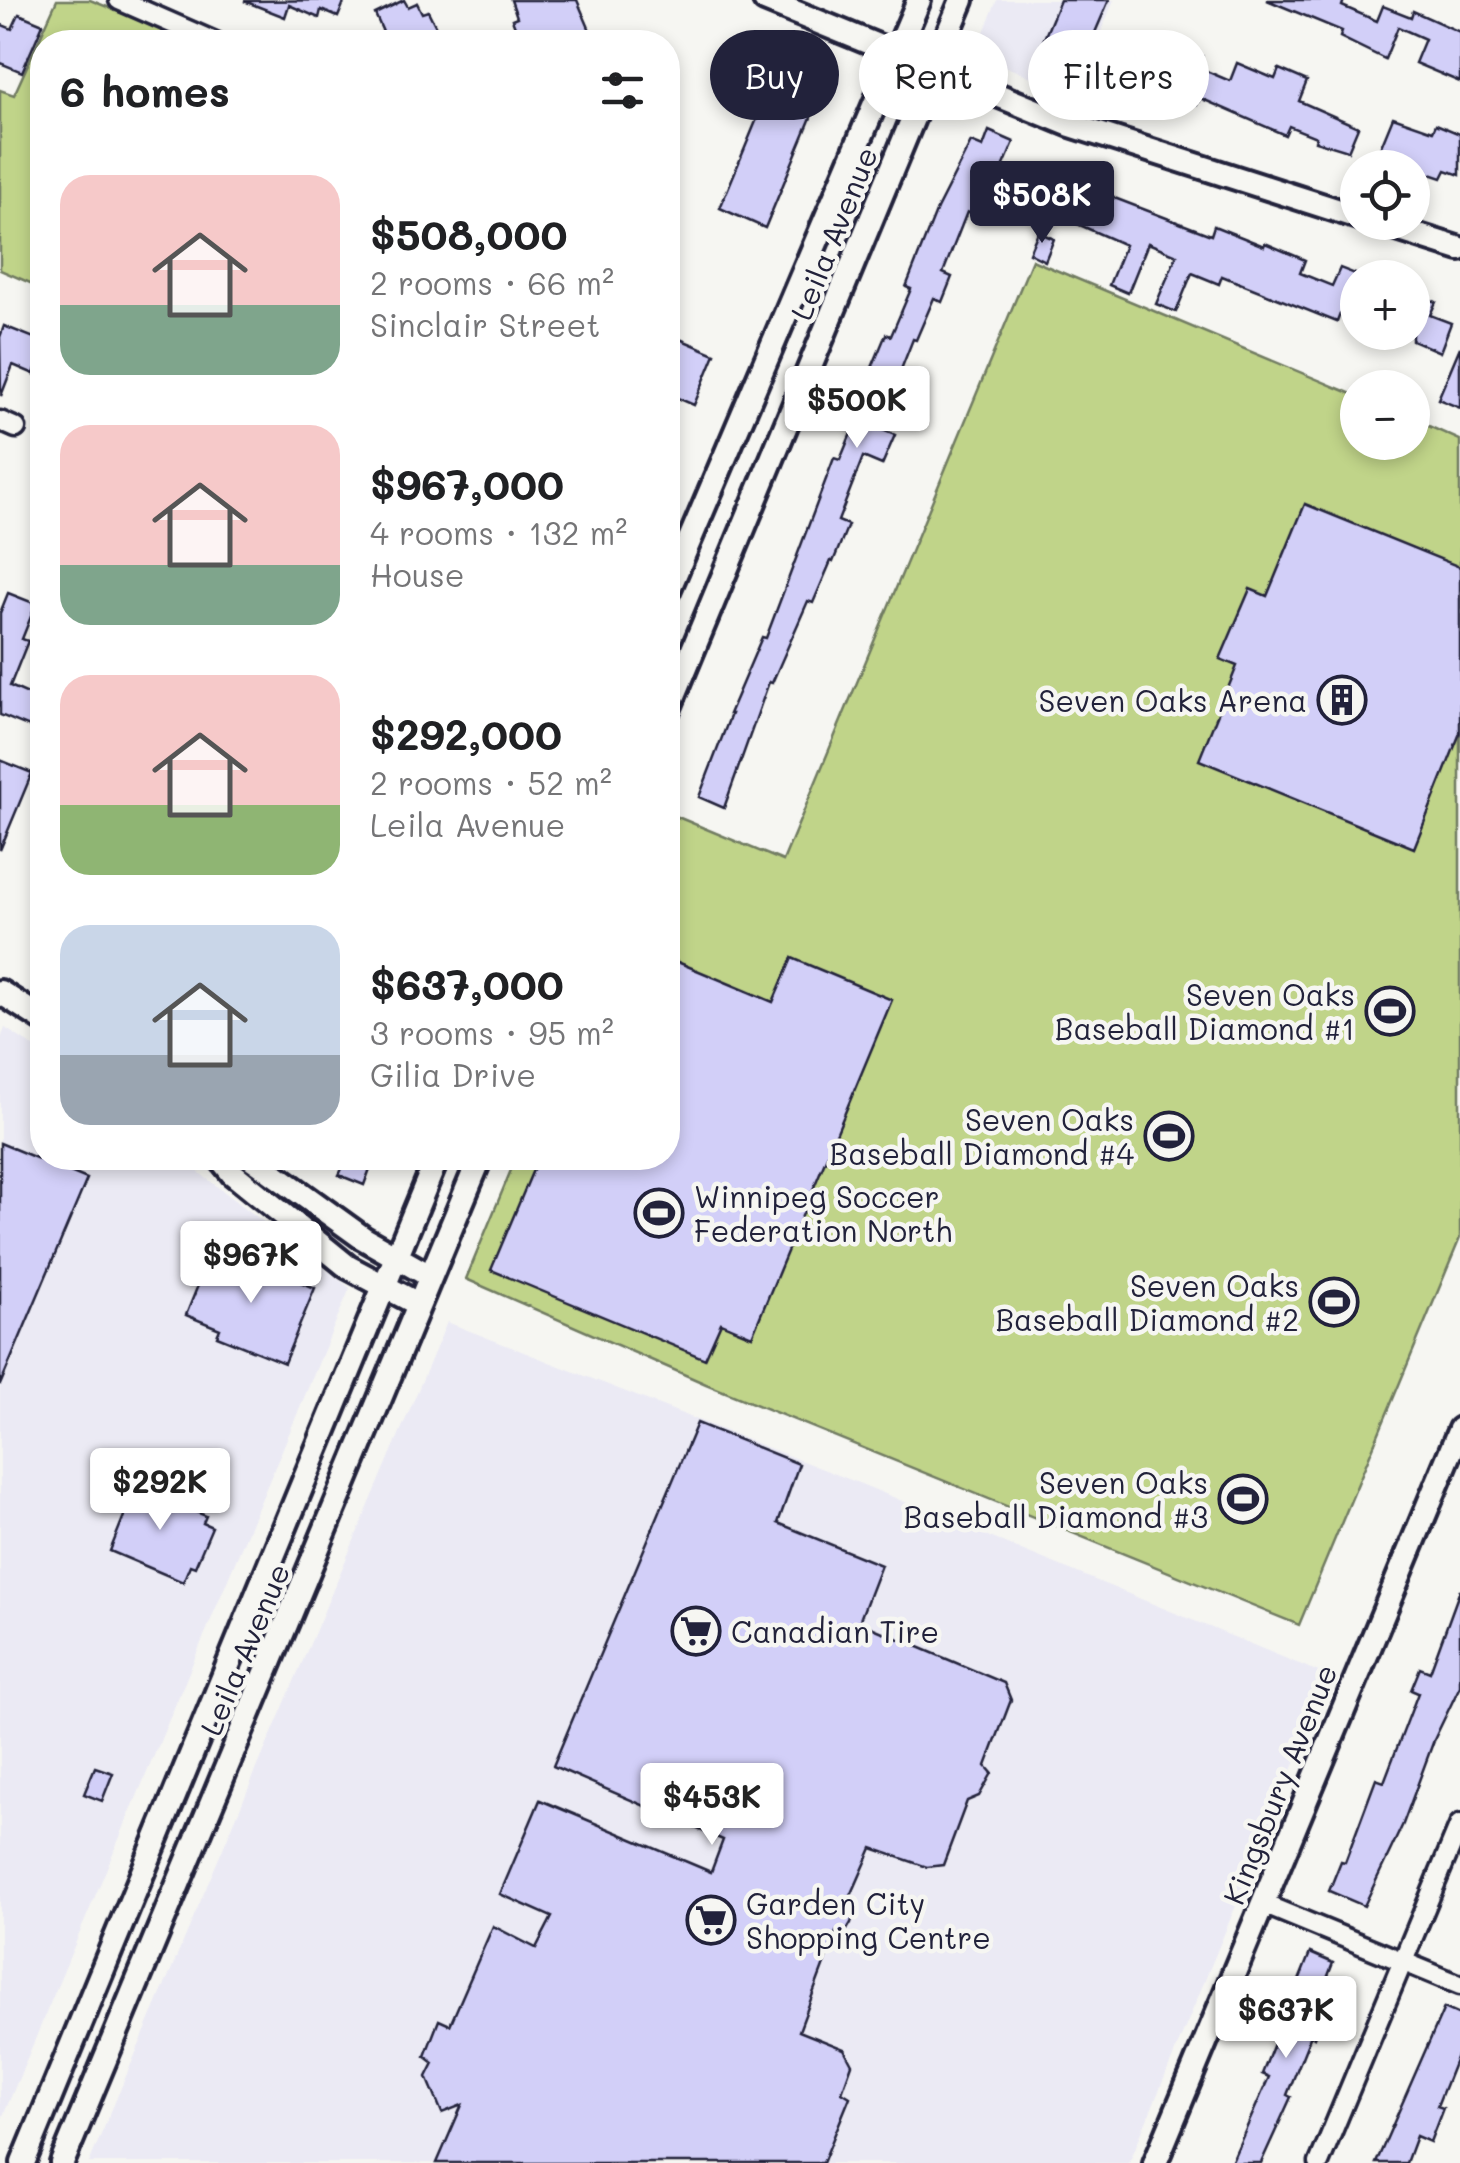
<!DOCTYPE html>
<html lang="en">
<head>
<meta charset="utf-8">
<style>
  body { margin:0; font-family:Mali,sans-serif; background:#f2f2f2; color:#202124; height:100vh; display:flex; flex-direction:column; font-size:38px; white-space:nowrap }
  * { box-sizing:border-box; margin:0 }
  p { font-size:32px; color:#757577 }
  .icon { flex:none; width:55px; height:55px; fill:none; stroke:currentColor; stroke-width:2; stroke-linecap:round; stroke-linejoin:round }
  .map { position:relative; flex:1; overflow:hidden }
  .panel { position:absolute; left:30px; top:30px; width:650px; height:1140px; display:flex; flex-direction:column; background:#fff; border-radius:40px; box-shadow:0 5px 15px #0003 }
  .panel>* { flex:none }
  .banner { position:absolute; left:710px; top:30px; width:600px; height:90px; display:flex; gap:20px }
  .buttons { position:absolute; left:1340px; top:150px; display:grid; gap:20px }
  .buttons a { display:grid; place-items:center; width:90px; height:90px; border-radius:50%; background:#fff; box-shadow:0 5px 15px #0003; font-size:50px }
  .price { position:absolute; translate:-50% -85px; padding:0 22px; border-radius:10px; background:#fff; color:#222; font-size:32px; line-height:65px; filter:drop-shadow(0 2px 5px #0008) }
  .price::after { content:''; position:absolute; left:50%; top:60px; width:30px; height:22px; margin-left:-15px; background:inherit; clip-path:polygon(0 0,100% 0,50% 100%) }
  .price.on { background:#22223b; color:#fff }
  ul { padding:0; list-style:none }
  li { display:flex; align-items:center; gap:30px; height:250px; padding:0 30px }
  li span { display:grid; place-items:center; flex:none; width:280px; height:200px; border-radius:30px; color:#555 }
  li>.icon { margin-inline-start:auto }
  span .icon { width:120px; height:120px; fill:#fffc; stroke-width:1 }
  li b { font-size:42px }
  h2 { display:flex; justify-content:space-between; align-items:center; height:120px; padding:0 30px; font-size:42px }
  .chip { padding:0 35px; border-radius:45px; background:#fff; box-shadow:0 5px 15px #0003; font-size:35px; line-height:90px }
  .chip.on { background:#22223b; color:#fff }
  .map>svg:first-child { display:block }
</style>
</head>
<body>
<div class="map">
<svg width="1460" height="2163" viewBox="0 0 1460 2163">
  <rect width="100%" height="100%" fill="#f6f6f2"/>
  <filter id="ink" filterUnits="userSpaceOnUse"><feTurbulence type="fractalNoise" baseFrequency=".01" numOctaves="2"/><feDisplacementMap in="SourceGraphic" scale="20" xChannelSelector="R" yChannelSelector="G"/><feConvolveMatrix kernelMatrix="1 2 1 2 8 2 1 2 1" color-interpolation-filters="sRGB"/></filter>
  <g filter="url(#ink)">
    <g fill="#ebeaf4">
      <path d="M 997,0 L 1114,0 L 1075,95 L 975,54 Z"/>
      <path d="M 5,1028 L 42,1052 L 42,1158 L 180,1158 L 350,1288 L 0,2123 L 0,1041 Z"/>
      <path d="M 447,1322 L 861,1484 L 1331,1677 L 1129,2163 L 89,2163 Z"/>
    </g>
    <g fill="#c0d489" stroke="#717b62" stroke-width="2.5">
      <path d="M 57,0 L 90,0 L 165,30 L 159,42 L 42,42 L 42,288 L 0,270 L 0,90 L 14,95 Z"/>
      <path d="M 1032,260 L 1357,396 L 1358,442 L 1412,442 L 1413,419 L 1460,440 L 1460,1238 L 1299,1625 L 706,1384 L 466,1279 L 516,1158 L 668,1158 L 668,813 L 783,861 Z"/>
    </g>
    <g fill="#d2cff8" stroke="#22223b" stroke-width="2.5">
      <path d="M 345,0 L 338,17 L 321,10 L 319,18 L 289,5 L 285,17 L 244,1 Z"/>
      <path d="M 404,0 L 408,7 L 417,3 L 422,13 L 428,11 L 438,31 L 415,42 L 362,42 L 383,32 L 375,14 Z"/>
      <path d="M 511,0 L 577,0 L 595,42 L 521,42 L 512,19 L 517,17 Z"/>
      <path d="M 1060,0 L 1109,0 L 1079,70 L 1038,53 Z"/>
      <path d="M 1267,0 L 1344,0 L 1342,6 L 1377,21 L 1383,6 L 1411,17 L 1413,11 L 1460,32 L 1460,82 L 1415,63 L 1425,39 L 1398,27 L 1385,59 L 1340,37 L 1342,31 Z"/>
      <path d="M 19,14 L 43,24 L 22,72 L 0,63 L 0,24 L 12,29 Z"/>
      <path d="M 742,43 L 827,79 L 765,228 L 720,208 L 759,114 L 754,103 L 723,89 Z"/>
      <path d="M 1140,43 L 1172,56 L 1177,46 L 1202,56 L 1197,67 L 1230,81 L 1237,63 L 1275,79 L 1279,69 L 1307,81 L 1299,101 L 1358,127 L 1348,151 L 1315,141 L 1316,137 L 1289,126 L 1285,135 L 1200,98 L 1197,105 L 1118,74 L 1129,47 L 1137,50 Z"/>
      <path d="M 1393,117 L 1433,131 L 1436,124 L 1460,134 L 1460,175 L 1446,170 L 1442,178 L 1377,156 Z"/>
      <path d="M 989,131 L 1014,142 L 982,217 L 967,212 L 943,273 L 952,277 L 942,302 L 934,298 L 916,340 L 913,339 L 878,428 L 895,435 L 882,465 L 863,457 L 838,521 L 848,525 L 833,562 L 831,561 L 813,603 L 808,601 L 772,683 L 769,682 L 724,808 L 699,797 L 731,714 L 729,714 L 762,637 L 766,638 L 834,458 L 840,460 L 859,414 L 874,371 L 871,370 L 886,334 L 891,336 L 911,289 L 906,287 L 937,209 L 971,142 L 983,147 Z"/>
      <path d="M 1069,185 L 1090,193 L 1091,189 L 1211,235 L 1214,226 L 1264,246 L 1265,243 L 1305,260 L 1300,273 L 1332,286 L 1340,268 L 1358,275 L 1358,321 L 1340,314 L 1337,322 L 1222,276 L 1219,284 L 1192,273 L 1176,312 L 1156,304 L 1177,255 L 1148,243 L 1128,293 L 1109,285 L 1125,245 L 1057,215 Z"/>
      <path d="M 1038,232 L 1054,239 L 1045,261 L 1029,253 Z"/>
      <path d="M 1412,292 L 1436,302 L 1430,315 L 1451,323 L 1440,352 L 1412,340 Z"/>
      <path d="M 4,326 L 42,341 L 42,352 L 34,374 L 13,365 L 1,396 L 0,337 Z"/>
      <path d="M 668,334 L 715,354 L 694,405 L 668,394 Z"/>
      <path d="M 1460,347 L 1460,408 L 1438,399 Z"/>
      <path d="M 1305,504 L 1460,567 L 1460,733 L 1414,848 L 1199,760 L 1237,666 L 1220,659 L 1250,589 L 1267,596 Z"/>
      <path d="M 8,593 L 36,604 L 22,639 L 28,641 L 10,686 L 42,700 L 42,732 L 0,715 L 0,613 Z"/>
      <path d="M 0,760 L 32,773 L 0,850 Z"/>
      <path d="M 668,958 L 773,1002 L 792,958 L 892,1000 L 752,1336 L 721,1323 L 705,1359 L 491,1270 L 538,1158 L 668,1158 Z"/>
      <path d="M 0,1143 L 87,1179 L 0,1385 Z"/>
      <path d="M 347,1158 L 374,1158 L 364,1185 L 339,1175 Z"/>
      <path d="M 211,1253 L 245,1267 L 248,1260 L 315,1288 L 284,1363 L 217,1336 L 220,1329 L 186,1315 Z"/>
      <path d="M 697,1423 L 799,1464 L 778,1523 L 881,1565 L 859,1622 L 1004,1683 L 1011,1700 L 986,1766 L 992,1773 L 979,1796 L 967,1801 L 943,1865 L 927,1867 L 872,1848 L 847,1905 L 855,1909 L 851,1923 L 844,1935 L 836,1932 L 799,2031 L 844,2049 L 852,2064 L 842,2092 L 850,2097 L 823,2163 L 437,2163 L 462,2105 L 442,2113 L 427,2077 L 434,2063 L 425,2056 L 439,2020 L 450,2025 L 493,1926 L 536,1948 L 552,1917 L 500,1894 L 540,1800 L 711,1872 L 723,1840 L 553,1766 Z"/>
      <path d="M 123,1487 L 134,1492 L 136,1487 L 206,1516 L 203,1523 L 212,1527 L 195,1567 L 190,1565 L 183,1582 L 110,1551 L 126,1511 L 115,1507 Z"/>
      <path d="M 1460,1590 L 1460,1686 L 1434,1740 L 1403,1824 L 1364,1906 L 1329,1891 L 1341,1861 L 1345,1862 L 1376,1779 L 1384,1782 L 1418,1693 L 1411,1690 L 1420,1668 L 1430,1672 Z"/>
      <path d="M 95,1767 L 113,1773 L 102,1801 L 84,1794 Z"/>
      <path d="M 1310,1953 L 1333,1963 L 1326,1981 L 1333,1984 L 1323,2014 L 1314,2037 L 1311,2035 L 1287,2095 L 1291,2097 L 1261,2163 L 1231,2163 L 1269,2077 L 1262,2074 L 1275,2041 L 1282,2043 L 1303,1991 L 1296,1988 Z"/>
      <path d="M 1444,2008 L 1460,2015 L 1460,2048 L 1437,2106 L 1443,2108 L 1430,2142 L 1416,2136 L 1406,2163 L 1376,2163 Z"/>
    </g>
    <g fill="none" stroke-linecap="round" stroke-linejoin="round">
      <g stroke="#22223b" stroke-width="25">
        <g id="street">
          <path d="M 119,0 L 215,42"/>
          <path d="M 0,421 L 16,428"/>
          <path d="M 1263,1904 L 1460,1985"/>
          <path d="M 1319,2163 L 1460,1824"/>
        </g>
      </g>
      <g stroke="#22223b" stroke-width="30">
        <g id="secondary">
          <path d="M 765,0 L 1071,125 L 1358,217"/>
          <path d="M 1375,222 L 1460,249"/>
          <path d="M 668,591 L 919,0"/>
          <path d="M 668,710 L 962,0"/>
          <path d="M 0,992 L 42,1019"/>
          <path d="M 220,1158 L 232,1173 L 348,1267 L 418,1304"/>
          <path d="M 252,1158 L 363,1238 L 430,1276"/>
          <path d="M 23,2163 L 437,1158"/>
          <path d="M 62,2163 L 480,1158"/>
          <path d="M 1155,2163 L 1460,1429"/>
        </g>
      </g>
      <use href="#street" stroke="#f6f6f2" stroke-width="18"/>
      <use href="#secondary" stroke="#f6f6f2" stroke-width="22"/>
    </g>
  </g>
  <defs>
    <g id="building-ring" transform="scale(2.5)"><circle r="9.5" fill="#f6f6f2" stroke="#22223b" stroke-width="1.5"/><path d="M-4-6H4V6H1V3H-1V6H-4ZM-2.5-4.3h1.7v1.8h-1.7ZM.8-4.3h1.7v1.8H.8ZM-2.5-1h1.7V.8h-1.7ZM.8-1h1.7V.8H.8Z" fill="#22223b"/></g>
    <g id="stadium-ring" transform="scale(2.5)"><circle r="9.5" fill="#f6f6f2" stroke="#22223b" stroke-width="1.5"/><path d="M0-5a6.5 5 0 1 0 0 10a6.5 5 0 1 0 0-10ZM-3.5-1.8h7v3.6h-7Z" fill="#22223b"/></g>
    <g id="supermarket-ring" transform="scale(2.5)"><circle r="9.5" fill="#f6f6f2" stroke="#22223b" stroke-width="1.5"/><path d="M-6-5.5h2.5l.6 2H6L4.5 2H-2.5L-4.4-4H-6ZM-1.5 3.2a1.3 1.3 0 1 0 .1 0ZM3 3.2a1.3 1.3 0 1 0 .1 0Z" fill="#22223b"/></g>
  </defs>
  <g fill-rule="evenodd">
    <use href="#building-ring" x="1342" y="700"/>
    <use href="#stadium-ring" x="1390" y="1011"/>
    <use href="#stadium-ring" x="1169" y="1136"/>
    <use href="#stadium-ring" x="659" y="1213"/>
    <use href="#stadium-ring" x="1334" y="1302"/>
    <use href="#stadium-ring" x="1243" y="1499"/>
    <use href="#supermarket-ring" x="696" y="1631"/>
    <use href="#supermarket-ring" x="711" y="1920"/>
  </g>
  <g text-anchor="middle" dominant-baseline="central" stroke-width="9" stroke-linejoin="round" paint-order="stroke">
    <g font-size="30" fill="#22223b" stroke="#f6f6f2">
      <text transform="translate(833 233) rotate(-68)">Leila Avenue</text>
      <text transform="translate(244 1649) rotate(-67)">Leila Avenue</text>
      <text transform="translate(1279 1784) rotate(-68)">Kingsbury Avenue</text>
    </g>
    <g font-size="30" fill="#22223b" stroke="#f6f6f2" text-anchor="end">
      <text x="1307" y="700">Seven Oaks Arena</text>
      <text x="1355" y="994">Seven Oaks<tspan x="1355" dy="34">Baseball Diamond #1</tspan></text>
      <text x="1134" y="1119">Seven Oaks<tspan x="1134" dy="34">Baseball Diamond #4</tspan></text>
      <text x="694" y="1196" text-anchor="start">Winnipeg Soccer<tspan x="694" dy="34">Federation North</tspan></text>
      <text x="1299" y="1285">Seven Oaks<tspan x="1299" dy="34">Baseball Diamond #2</tspan></text>
      <text x="1208" y="1482">Seven Oaks<tspan x="1208" dy="34">Baseball Diamond #3</tspan></text>
      <text x="731" y="1631" text-anchor="start">Canadian Tire</text>
      <text x="746" y="1903" text-anchor="start">Garden City<tspan x="746" dy="34">Shopping Centre</tspan></text>
    </g>
  </g>
</svg>
<div class="buttons">
<a><svg class="icon" aria-label="locate" viewBox="0 0 24 24"><circle cx="12" cy="12" r="6"/><path d="M12 2v4M12 18v4M2 12h4M18 12h4"/></svg></a>
<a>+</a>
<a>−</a>
</div>
<b class="price on" style="left:1042px;top:246px">$508K</b>
<b class="price" style="left:857px;top:451px">$500K</b>
<b class="price" style="left:251px;top:1306px">$967K</b>
<b class="price" style="left:160px;top:1533px">$292K</b>
<b class="price" style="left:712px;top:1848px">$453K</b>
<b class="price" style="left:1286px;top:2061px">$637K</b>
<div class="banner">
<a class="chip on">Buy</a>
<a class="chip">Rent</a>
<a class="chip">Filters</a>
</div>
<section class="panel">
<h2>6 homes<svg class="icon" aria-label="filters" viewBox="0 0 24 24"><path d="M4 7h16M4 17h16"/><circle cx="9" cy="7" r="2"/><circle cx="15" cy="17" r="2"/></svg></h2>
<ul>
<li><span style="background:linear-gradient(#f6c9c9 65%,#7fa58c 0)"><svg class="icon" aria-label="home" viewBox="0 0 24 24"><path d="M3 11l9-7 9 7M6 9v11h12V9"/></svg></span><div><b>$508,000</b><p>2 rooms · 66 m²</p><p>Sinclair Street</p></div></li>
<li><span style="background:linear-gradient(#f6c9c9 70%,#7fa58c 0)"><svg class="icon" aria-label="home" viewBox="0 0 24 24"><path d="M3 11l9-7 9 7M6 9v11h12V9"/></svg></span><div><b>$967,000</b><p>4 rooms · 132 m²</p><p>House</p></div></li>
<li><span style="background:linear-gradient(#f6c9c9 65%,#8fb573 0)"><svg class="icon" aria-label="home" viewBox="0 0 24 24"><path d="M3 11l9-7 9 7M6 9v11h12V9"/></svg></span><div><b>$292,000</b><p>2 rooms · 52 m²</p><p>Leila Avenue</p></div></li>
<li><span style="background:linear-gradient(#c9d6e8 65%,#9aa5b1 0)"><svg class="icon" aria-label="home" viewBox="0 0 24 24"><path d="M3 11l9-7 9 7M6 9v11h12V9"/></svg></span><div><b>$637,000</b><p>3 rooms · 95 m²</p><p>Gilia Drive</p></div></li>
</ul>
</section>
</div>
</body>
</html>
